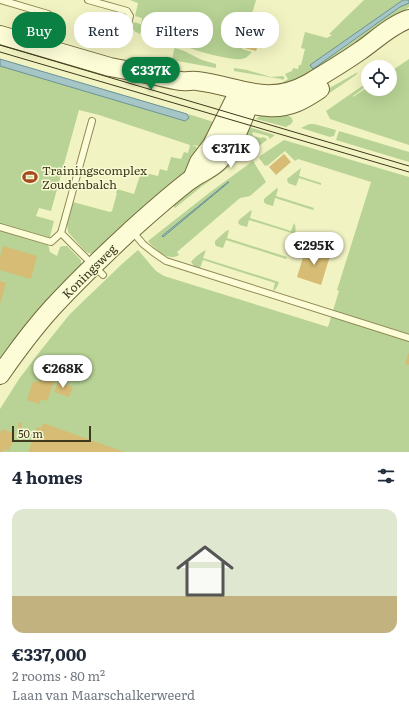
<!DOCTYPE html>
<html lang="en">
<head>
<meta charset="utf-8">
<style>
  body { margin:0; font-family:Literata,serif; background:#f2f2f3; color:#1f2937; height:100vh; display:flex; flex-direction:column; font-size:15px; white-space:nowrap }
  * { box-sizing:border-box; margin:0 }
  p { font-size:13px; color:#747a83 }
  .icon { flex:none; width:22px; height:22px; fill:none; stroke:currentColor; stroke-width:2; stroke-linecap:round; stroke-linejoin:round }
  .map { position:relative; height:452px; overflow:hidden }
  .sheet { display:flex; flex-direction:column; background:#fff; flex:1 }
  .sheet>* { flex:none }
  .top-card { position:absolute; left:12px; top:12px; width:385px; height:36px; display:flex; gap:8px }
  .tools { position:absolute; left:361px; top:60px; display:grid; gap:8px }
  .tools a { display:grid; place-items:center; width:36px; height:36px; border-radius:50%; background:#fff; box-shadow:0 4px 16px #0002; font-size:20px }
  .scale { position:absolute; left:12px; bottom:10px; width:79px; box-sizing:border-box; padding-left:4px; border:2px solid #3e381d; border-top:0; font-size:11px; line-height:14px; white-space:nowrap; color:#3e381d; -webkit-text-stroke:3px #f8fad3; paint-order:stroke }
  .price { position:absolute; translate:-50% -34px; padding:0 9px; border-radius:14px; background:#fff; color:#222; font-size:13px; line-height:26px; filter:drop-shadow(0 1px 2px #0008) }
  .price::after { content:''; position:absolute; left:50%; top:24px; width:12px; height:9px; margin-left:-6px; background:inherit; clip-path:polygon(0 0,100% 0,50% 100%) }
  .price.current { background:#0b8043; color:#fff }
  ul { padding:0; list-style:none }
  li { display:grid; align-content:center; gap:8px; height:212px; padding:0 12px }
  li+li { border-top:1px solid #e0e1e3 }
  li span { display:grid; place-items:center; height:124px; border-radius:12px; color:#555 }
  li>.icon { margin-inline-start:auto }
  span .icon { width:72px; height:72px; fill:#fffc; stroke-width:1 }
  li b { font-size:17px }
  h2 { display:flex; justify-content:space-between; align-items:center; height:48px; padding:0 12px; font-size:17px }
  .pill { padding:0 14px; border-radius:16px; background:#fff; box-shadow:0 4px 16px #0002; font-size:14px; line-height:36px }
  .pill.current { background:#0b8043; color:#fff }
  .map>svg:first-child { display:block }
</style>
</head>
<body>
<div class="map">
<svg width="409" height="452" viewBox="0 0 409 452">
  <rect width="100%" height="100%" fill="#f2f3c2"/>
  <g fill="#b8d395">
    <path d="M 130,0 L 256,0 L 242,49 L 252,52 C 249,55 247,58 242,59 C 233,61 187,50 181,43 C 179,40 181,36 181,34 L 143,25 L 140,34 L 134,31 L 133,28 L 133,22 L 141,24 L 142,18 L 135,16 L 138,3 Z"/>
    <path d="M 364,0 L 403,0 L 310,65 L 338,52 L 400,7 L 409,3 L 409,7 L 392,20 L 393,22 L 286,87 L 283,82 L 288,79 L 285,74 L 292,71 L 293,68 L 298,69 L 299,65 L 301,65 L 305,49 L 301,48 L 305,32 L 327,38 L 332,35 L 329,34 Z"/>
    <path d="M 175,48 L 184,51 L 202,60 L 216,64 L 216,68 L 172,60 L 174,50 Z"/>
    <path d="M 409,59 L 409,145 L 330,119 L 326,111 L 368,82 L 368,85 L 353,96 L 353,97 L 368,87 L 368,89 L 390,89 L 390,72 Z"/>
    <path d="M 0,66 L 185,121 L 189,118 L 188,114 L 217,123 L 205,147 L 192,145 L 203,150 L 190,169 L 94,254 L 88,253 L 85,251 L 68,232 L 67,224 L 73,202 L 110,212 L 112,211 L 117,193 L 116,193 L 117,189 L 134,194 L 141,172 L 158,176 L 160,169 L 167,171 L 171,157 L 181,159 L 184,152 L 188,153 L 190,145 L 99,115 L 79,110 L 51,211 L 39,208 L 36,216 L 54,221 L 48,244 L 50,252 L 57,256 L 60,247 L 63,246 L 67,246 L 81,260 L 81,266 L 0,365 Z"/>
    <path d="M 234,68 L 247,70 L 271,77 L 283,76 L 285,78 L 282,80 L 281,79 L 234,71 Z"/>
    <path d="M 358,72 L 356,75 L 306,109 L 303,103 Z"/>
    <path d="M 278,111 L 291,117 L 293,121 L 291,124 L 286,127 L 256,119 C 262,113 270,113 278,111 Z"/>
    <path d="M 309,124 L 314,124 L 336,130 L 334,136 L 330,137 L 301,128 Z"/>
    <path d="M 249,127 L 275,135 L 270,139 L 268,136 L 253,132 L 252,134 L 253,135 L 253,136 L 262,138 L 262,137 L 266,138 L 267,140 L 201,187 L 175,208 L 173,205 Z"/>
    <path d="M 339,131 L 409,152 L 409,162 L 336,140 Z"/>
    <path d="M 284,140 L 409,177 L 409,452 L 0,452 L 0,409 L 19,379 L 41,350 L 70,314 L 122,264 L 138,250 L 156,271 L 164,276 L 328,327 L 339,291 L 337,290 L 371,182 L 298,159 L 295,161 L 285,151 L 267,166 L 266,165 L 265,166 L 259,158 L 260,156 Z"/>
    <path d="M 253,161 L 266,182 L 250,196 L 240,198 L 177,252 L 179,255 C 168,262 155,249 148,241 L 209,193 Z"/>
    <path d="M 301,168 L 299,176 L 321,183 L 321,185 L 299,178 L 296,186 L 288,183 L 287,179 Z"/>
    <path d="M 277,188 L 278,189 L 276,196 L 314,208 L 313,210 L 275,198 L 273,206 L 266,204 L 264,202 L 264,199 Z"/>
    <path d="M 252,210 L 250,218 L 291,231 L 294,223 C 296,226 296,231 295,234 L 249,220 L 247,227 L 240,225 L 238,223 L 239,220 L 250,211 Z"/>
    <path d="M 229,230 L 227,238 L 287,257 L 286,259 L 226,240 L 223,248 L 216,246 L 215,244 L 215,241 L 226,231 Z"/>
    <path d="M 206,250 L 203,258 L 279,282 C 278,285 276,290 273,291 L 275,283 L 203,260 L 200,268 L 194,266 L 191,262 C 194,258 201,252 206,250 Z"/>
  </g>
  <g fill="#a5c5c6" stroke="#6a9295">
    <path d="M 403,0 L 409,0 L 409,3 L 400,7 L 313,69 L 310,65 Z"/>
    <path d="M 0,59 L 187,114 L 189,118 L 185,121 L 0,66 Z"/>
    <path d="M 228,182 L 229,182 L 163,237 L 162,236 Z"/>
  </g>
  <g fill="#d6bc74">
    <path d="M 247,36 L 260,40 L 256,51 L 244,48 Z"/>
    <path d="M 284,154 L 291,162 L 276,175 L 269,167 Z"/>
    <path d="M 3,246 L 37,256 L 31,279 L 0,270 L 0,257 Z"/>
    <path d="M 306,248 L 330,256 L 321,285 L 297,277 Z"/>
    <path d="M 0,281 L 6,283 L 0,304 Z"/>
    <path d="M 409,352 L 409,365 L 405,364 Z"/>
    <path d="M 40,377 L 54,382 L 47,401 L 41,399 L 39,404 L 27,400 L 33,381 L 38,383 Z"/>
    <path d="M 58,381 L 73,387 L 69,397 L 54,392 Z"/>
    <path d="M 19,422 L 22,423 L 21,434 L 17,434 Z"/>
    <path d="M 43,423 L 124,452 L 28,452 L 37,427 L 41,428 Z"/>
    <path d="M 2,429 L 15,434 L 9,451 L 4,449 L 3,452 L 0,452 L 0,434 Z"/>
  </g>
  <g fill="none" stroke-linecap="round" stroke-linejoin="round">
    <g stroke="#908857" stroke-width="8">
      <g id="lane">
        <path d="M 1,0 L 48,14 L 39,44"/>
        <path d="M 88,0 L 127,11 L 130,16 L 125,35"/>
        <path d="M 0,227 L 51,242 L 61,233 L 103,275"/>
        <path d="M 132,231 L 143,244 L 153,252 L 166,261 L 409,338"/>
        <path d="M 61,233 L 92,121"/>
      </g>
    </g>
    <g stroke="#72683a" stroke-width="20">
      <g id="secondary">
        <path d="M 0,35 L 110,67 C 126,70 141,73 157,76 C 165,78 173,80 181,81 C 186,82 192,80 197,81 C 239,86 267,107 309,83 C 326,73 344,62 360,51 C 376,40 391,25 409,19"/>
        <path d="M 243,103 C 251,104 259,107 268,107 C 288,109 304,100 320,89"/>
        <path d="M 192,179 L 199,162 L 212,145 L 234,101 L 243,92"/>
        <path d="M 0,375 C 16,352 33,329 52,308 C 77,281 103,256 130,231 C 149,214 169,196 190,180 C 199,173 209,171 218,162 C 233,146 241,125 249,104 L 243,92"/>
      </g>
    </g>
    <use href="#lane" stroke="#fcfdd7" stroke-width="6"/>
    <use href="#secondary" stroke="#fcfdd7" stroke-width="18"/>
    <g stroke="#3e381d" stroke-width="1">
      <path d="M 0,45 L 409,166"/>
      <path d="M 0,52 L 409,172"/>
    </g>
  </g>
  <defs>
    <g id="stadium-bare" transform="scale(1.2)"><path d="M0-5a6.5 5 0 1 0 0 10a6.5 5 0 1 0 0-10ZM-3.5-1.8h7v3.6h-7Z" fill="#a74a1f" stroke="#f8fad3" stroke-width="2.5" paint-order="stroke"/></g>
  </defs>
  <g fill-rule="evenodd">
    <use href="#stadium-bare" x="30" y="177"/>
  </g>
  <g text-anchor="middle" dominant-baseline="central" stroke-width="3" stroke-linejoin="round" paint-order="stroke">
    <g font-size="12" fill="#3e381d" stroke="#f8fad3" text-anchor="start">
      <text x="42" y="170">Trainingscomplex<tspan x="42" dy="14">Zoudenbalch</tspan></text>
    </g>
    <g font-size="12" fill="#3e381d" stroke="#f8fad3">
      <text transform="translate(89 271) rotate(-45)">Koningsweg</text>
    </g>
  </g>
</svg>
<div class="tools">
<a><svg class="icon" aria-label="locate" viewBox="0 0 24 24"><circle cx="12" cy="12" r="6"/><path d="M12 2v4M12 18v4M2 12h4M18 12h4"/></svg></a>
</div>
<div class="scale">50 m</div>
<b class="price current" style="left:151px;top:91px">€337K</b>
<b class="price" style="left:231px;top:169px">€371K</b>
<b class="price" style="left:314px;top:266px">€295K</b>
<b class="price" style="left:63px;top:389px">€268K</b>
<div class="top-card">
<a class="pill current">Buy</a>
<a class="pill">Rent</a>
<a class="pill">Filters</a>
<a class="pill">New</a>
</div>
</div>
<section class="sheet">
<h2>4 homes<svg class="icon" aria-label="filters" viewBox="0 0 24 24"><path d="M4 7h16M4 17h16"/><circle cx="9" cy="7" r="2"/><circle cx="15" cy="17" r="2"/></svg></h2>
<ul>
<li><span style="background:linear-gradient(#dfe7d0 70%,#c2b280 0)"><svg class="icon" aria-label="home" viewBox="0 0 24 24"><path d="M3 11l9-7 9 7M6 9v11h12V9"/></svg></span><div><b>€337,000</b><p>2 rooms · 80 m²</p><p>Laan van Maarschalkerweerd</p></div></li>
</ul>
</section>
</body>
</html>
